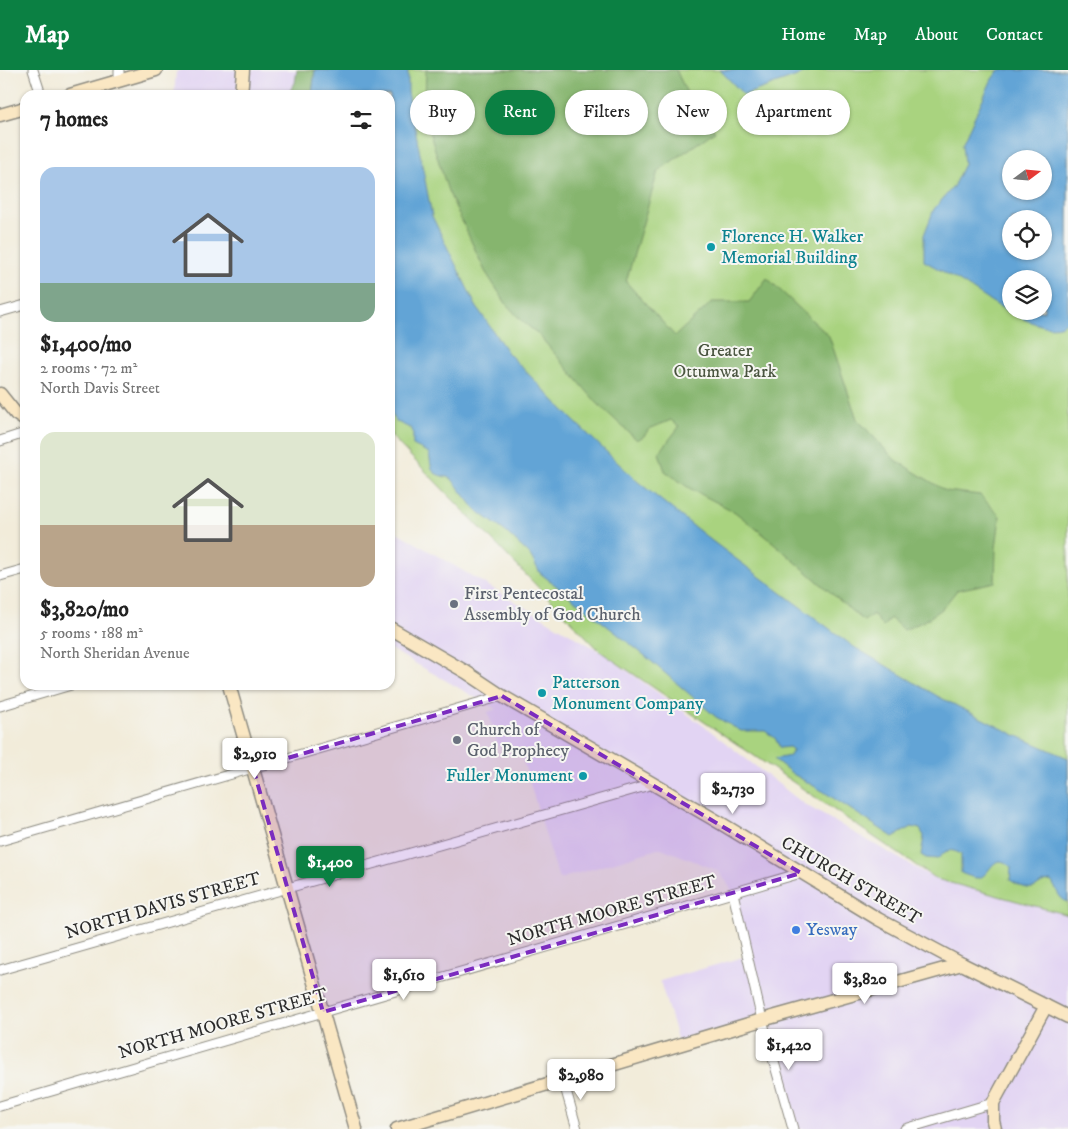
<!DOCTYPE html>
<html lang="en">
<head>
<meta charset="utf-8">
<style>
  body { margin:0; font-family:"IM FELL DW Pica",serif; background:#f2f2f2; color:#222; height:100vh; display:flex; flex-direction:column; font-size:19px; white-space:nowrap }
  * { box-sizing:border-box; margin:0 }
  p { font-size:16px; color:#767676 }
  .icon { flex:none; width:28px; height:28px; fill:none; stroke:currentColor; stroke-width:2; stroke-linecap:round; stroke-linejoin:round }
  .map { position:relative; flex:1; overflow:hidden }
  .details { position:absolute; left:20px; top:20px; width:375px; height:600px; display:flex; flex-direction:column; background:#fff; border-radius:15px; box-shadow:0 1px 4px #0004 }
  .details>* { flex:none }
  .top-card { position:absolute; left:410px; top:20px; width:475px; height:45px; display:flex; gap:10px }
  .needle { width:32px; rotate:74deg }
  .buttons { position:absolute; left:1002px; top:80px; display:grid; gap:10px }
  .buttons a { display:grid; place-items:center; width:50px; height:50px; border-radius:50%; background:#fff; box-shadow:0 1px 4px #0004; font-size:25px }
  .price { position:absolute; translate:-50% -42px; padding:0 11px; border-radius:5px; background:#fff; color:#222; font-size:16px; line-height:32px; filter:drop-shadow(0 1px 2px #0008) }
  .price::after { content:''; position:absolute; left:50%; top:30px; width:15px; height:11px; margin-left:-8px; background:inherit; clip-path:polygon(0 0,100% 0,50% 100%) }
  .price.active { background:#0b8043; color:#fff }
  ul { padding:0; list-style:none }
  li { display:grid; align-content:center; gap:10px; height:265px; padding:0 20px }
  li span { display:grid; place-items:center; height:155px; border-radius:15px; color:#555 }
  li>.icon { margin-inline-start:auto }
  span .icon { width:90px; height:90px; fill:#fffc; stroke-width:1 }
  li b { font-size:21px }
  h2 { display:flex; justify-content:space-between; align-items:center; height:60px; padding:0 20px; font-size:21px }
  .pill { padding:0 18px; border-radius:22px; background:#fff; box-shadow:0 1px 4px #0004; font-size:18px; line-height:45px }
  .pill.active { background:#0b8043; color:#fff }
  header { display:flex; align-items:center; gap:30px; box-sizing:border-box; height:70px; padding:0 25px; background:#0b8043; color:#fff }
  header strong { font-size:24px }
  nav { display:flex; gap:28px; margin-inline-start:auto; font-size:18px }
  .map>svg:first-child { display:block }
</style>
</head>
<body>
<header>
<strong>Map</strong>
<nav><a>Home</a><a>Map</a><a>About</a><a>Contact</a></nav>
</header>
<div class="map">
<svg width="1068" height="1059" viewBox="0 0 1068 1059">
  <rect width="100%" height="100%" fill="#f6f6f2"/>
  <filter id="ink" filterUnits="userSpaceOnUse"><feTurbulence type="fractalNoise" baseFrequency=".02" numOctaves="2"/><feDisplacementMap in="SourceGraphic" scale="10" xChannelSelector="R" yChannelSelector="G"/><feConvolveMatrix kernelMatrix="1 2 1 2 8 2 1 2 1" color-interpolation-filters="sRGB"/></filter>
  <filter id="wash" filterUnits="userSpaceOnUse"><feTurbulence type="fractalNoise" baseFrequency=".0096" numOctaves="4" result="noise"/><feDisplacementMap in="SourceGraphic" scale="20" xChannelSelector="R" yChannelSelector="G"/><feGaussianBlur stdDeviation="1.12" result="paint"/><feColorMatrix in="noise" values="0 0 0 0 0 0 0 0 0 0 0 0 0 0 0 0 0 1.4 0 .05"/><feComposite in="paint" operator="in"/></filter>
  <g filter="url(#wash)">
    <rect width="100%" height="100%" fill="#f2ecda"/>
    <g fill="#e2d4f3">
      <path d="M 182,0 L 297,0 L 295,13 L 287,25 L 174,25 L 176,2 Z"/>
      <path d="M 390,458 L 601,582 L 704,656 L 804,734 L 935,809 L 1068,845 L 1068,1059 L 793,1059 L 762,951 L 679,975 L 660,911 L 747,886 L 733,823 L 726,811 L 718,801 L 712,798 L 661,778 L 559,809 L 521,684 L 498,676 L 488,642 L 496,639 L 390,579 Z"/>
    </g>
    <path fill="#a9d37f" stroke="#6a7f55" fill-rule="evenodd" d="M 310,0 L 1068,0 L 1068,845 L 936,809 L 601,582 L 392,367 L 390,362 L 390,25 L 311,25 ZM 1011,89 L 1044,89 L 1044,121 L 1011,121 ZM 1011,149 L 1044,149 L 1044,181 L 1011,181 ZM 1011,209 L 1044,209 L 1044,241 L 1011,241 Z"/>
    <g fill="#86b56e" stroke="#58704c">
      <path d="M 297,0 L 315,0 L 312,25 L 287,25 L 295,13 Z"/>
      <path d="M 426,0 L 676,0 L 686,21 L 715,61 L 658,101 L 626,212 L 675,266 L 712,232 L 749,232 L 767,208 L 829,266 L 857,349 L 895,390 L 946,421 L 980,425 L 1000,446 L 996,478 L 995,512 L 957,520 L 942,539 L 926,550 L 904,560 L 890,548 L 883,557 L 873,544 L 864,551 L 853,542 L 768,468 L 735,442 L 689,418 L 665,401 L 659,383 L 679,357 L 671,350 L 649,359 L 644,366 L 637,370 L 597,333 L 537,263 L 522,251 L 507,235 L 485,201 L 448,121 L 430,64 L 425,30 Z"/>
    </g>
    <g fill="#62a4d6" stroke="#466880" fill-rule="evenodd">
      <path d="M 315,0 L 408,0 L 408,22 L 432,146 L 476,236 L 508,283 L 572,349 L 637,411 L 712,471 L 854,577 L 939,627 L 1015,665 L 1068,688 L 1068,832 C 1058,829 1057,819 1051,811 C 1039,812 1040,816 1033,818 C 1026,820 1015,813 1010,810 L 1011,797 C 992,779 991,808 977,808 C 973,808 966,805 961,803 L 961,784 C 950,778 945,780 938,789 L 926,788 L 921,785 L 924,766 L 920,759 L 912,757 L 893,767 L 824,722 L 793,704 L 774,689 L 790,686 L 793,680 L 789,677 L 780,678 L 775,668 L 765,661 L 741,661 L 716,647 L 644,585 L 540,503 L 530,485 L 506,462 L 476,440 L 451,408 C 431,404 432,403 429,383 L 413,375 C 412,371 414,365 412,359 L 397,352 L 390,342 L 390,25 L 312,25 Z"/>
      <path d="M 720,0 L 814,0 L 744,25 Z"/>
      <path d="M 999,0 L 1068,0 L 1068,250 C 1050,275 980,224 961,212 C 949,205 937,198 924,191 L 924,165 L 934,139 L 953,117 L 964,94 L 962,74 L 992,9 ZM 1011,89 L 1044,89 L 1044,121 L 1011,121 ZM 1011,149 L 1044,149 L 1044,181 L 1011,181 ZM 1011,209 L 1044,209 L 1044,241 L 1011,241 Z"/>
    </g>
  </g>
  <g filter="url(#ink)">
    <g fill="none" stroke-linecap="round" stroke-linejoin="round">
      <g stroke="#8e8c82" stroke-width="11">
        <g id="street">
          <path d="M 33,0 L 41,25"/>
          <path d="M 119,11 L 119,0"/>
          <path d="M 0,242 L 25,235"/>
          <path d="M 0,371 L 25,363"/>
          <path d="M 0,506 L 25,499"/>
          <path d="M 0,636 L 71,615"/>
          <path d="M 0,771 L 502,626"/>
          <path d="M 733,823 L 762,950 L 793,1059"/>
          <path d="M 0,900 L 653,714"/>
          <path d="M 563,1010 L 577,1059"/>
          <path d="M 0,1036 L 801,803"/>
          <path d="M 905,1059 L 993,1033"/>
        </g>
      </g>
      <g stroke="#8e8c82" stroke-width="15">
        <g id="secondary">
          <path d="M 70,25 L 156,0"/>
          <path d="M 241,25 L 243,0"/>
          <path d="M 0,45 L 25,38"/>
          <path d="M 0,324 L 16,344 L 25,350"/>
          <path d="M 390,558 L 466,602 L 502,626 L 722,754 L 878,849 L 962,894 L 1068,947"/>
          <path d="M 229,615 L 356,1059"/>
          <path d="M 397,1059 L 762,950 L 962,894"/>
          <path d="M 995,1059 L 993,1051 L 993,1033 L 1046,936"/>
        </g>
      </g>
      <use href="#street" stroke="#fff" stroke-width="9"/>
      <use href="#secondary" stroke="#fae7c3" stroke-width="12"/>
    </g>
  </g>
  <path fill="#7b2cbf" fill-opacity="0.2" stroke="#7b2cbf" stroke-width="4" stroke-dasharray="10 6" stroke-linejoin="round" d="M 502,626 L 801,803 L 323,942 L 253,698 Z"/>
  <g fill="#0f9aa8" stroke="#f6f6f2" stroke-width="2">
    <circle cx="711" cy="177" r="5"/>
    <circle cx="542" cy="623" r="5"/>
    <circle cx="583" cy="706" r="5"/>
  </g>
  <g fill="#6b7280" stroke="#f6f6f2" stroke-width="2">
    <circle cx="454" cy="534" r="5"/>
    <circle cx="457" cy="670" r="5"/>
  </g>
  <circle fill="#3f7fe0" stroke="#f6f6f2" stroke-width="2" cx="796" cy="860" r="5"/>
  <g text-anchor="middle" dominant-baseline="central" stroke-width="4" stroke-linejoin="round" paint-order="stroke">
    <g font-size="18" fill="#0d838f" stroke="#f6f6f2" text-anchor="start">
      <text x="721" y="167">Florence H. Walker<tspan x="721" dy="21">Memorial Building</tspan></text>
      <text x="552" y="613">Patterson<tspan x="552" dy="21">Monument Company</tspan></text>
      <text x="573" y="706" text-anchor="end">Fuller Monument</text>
    </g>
    <g font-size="18" fill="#4a5540" stroke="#f6f6f2">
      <text x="725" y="281">Greater<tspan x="725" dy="21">Ottumwa Park</tspan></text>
    </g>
    <g font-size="18" fill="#5b616d" stroke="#f6f6f2" text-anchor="start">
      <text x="464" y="524">First Pentecostal<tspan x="464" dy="21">Assembly of God Church</tspan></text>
      <text x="467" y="660">Church of<tspan x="467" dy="21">God Prophecy</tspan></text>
    </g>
    <g font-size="18" fill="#2b2b2b" stroke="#f6f6f2">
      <text transform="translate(851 811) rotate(30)">CHURCH STREET</text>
      <text transform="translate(163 836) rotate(-16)">NORTH DAVIS STREET</text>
      <text transform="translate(612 841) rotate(-16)">NORTH MOORE STREET</text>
      <text transform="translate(223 954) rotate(-16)">NORTH MOORE STREET</text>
    </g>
    <g font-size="18" fill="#366cbe" stroke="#f6f6f2" text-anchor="start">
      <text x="806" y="860">Yesway</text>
    </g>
  </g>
</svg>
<div class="buttons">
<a><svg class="needle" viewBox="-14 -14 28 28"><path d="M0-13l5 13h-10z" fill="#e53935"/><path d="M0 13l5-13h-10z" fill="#767676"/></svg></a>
<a><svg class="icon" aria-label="locate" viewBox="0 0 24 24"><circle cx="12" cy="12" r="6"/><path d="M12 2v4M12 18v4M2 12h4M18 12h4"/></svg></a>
<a><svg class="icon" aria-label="layers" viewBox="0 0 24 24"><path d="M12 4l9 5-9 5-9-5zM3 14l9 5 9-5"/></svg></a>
</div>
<b class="price" style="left:255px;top:710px">$2,910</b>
<b class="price" style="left:733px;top:745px">$2,730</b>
<b class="price active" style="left:330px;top:818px">$1,400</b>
<b class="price" style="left:404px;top:931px">$1,610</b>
<b class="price" style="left:865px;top:935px">$3,820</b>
<b class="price" style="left:789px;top:1001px">$1,420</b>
<b class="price" style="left:581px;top:1031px">$2,980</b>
<div class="top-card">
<a class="pill">Buy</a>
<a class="pill active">Rent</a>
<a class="pill">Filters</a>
<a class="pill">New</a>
<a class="pill">Apartment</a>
</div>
<section class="details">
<h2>7 homes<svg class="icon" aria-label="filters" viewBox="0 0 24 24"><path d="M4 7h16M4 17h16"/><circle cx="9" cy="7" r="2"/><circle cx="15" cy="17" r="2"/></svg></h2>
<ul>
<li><span style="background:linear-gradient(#a9c7e8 75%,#7fa58c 0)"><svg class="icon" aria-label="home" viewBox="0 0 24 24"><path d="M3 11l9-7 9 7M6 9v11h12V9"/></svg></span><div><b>$1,400/mo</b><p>2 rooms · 72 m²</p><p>North Davis Street</p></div></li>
<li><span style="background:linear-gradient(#dfe7d0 60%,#b9a48a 0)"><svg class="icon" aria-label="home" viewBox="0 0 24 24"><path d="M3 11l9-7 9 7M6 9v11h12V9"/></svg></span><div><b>$3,820/mo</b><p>5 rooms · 188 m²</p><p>North Sheridan Avenue</p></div></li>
</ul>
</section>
</div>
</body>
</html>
